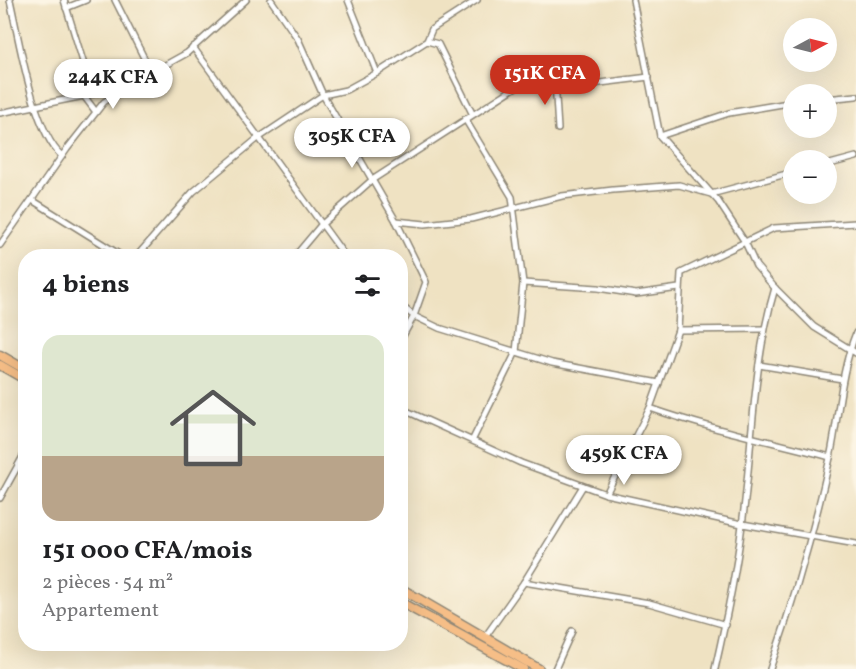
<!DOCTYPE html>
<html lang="fr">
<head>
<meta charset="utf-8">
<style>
  body { margin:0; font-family:Vollkorn,serif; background:#f2f2f2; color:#202124; height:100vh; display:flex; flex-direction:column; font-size:22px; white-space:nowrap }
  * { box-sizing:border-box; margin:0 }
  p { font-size:20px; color:#757577 }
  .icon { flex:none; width:33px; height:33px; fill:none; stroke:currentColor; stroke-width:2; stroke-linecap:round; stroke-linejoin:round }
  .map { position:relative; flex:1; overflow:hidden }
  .drawer { position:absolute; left:18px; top:249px; width:390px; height:402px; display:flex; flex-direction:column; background:#fff; border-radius:24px; box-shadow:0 6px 24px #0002 }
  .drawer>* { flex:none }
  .needle { width:39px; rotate:83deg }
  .fabs { position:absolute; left:783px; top:18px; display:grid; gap:12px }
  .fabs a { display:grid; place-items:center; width:54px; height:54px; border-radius:50%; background:#fff; box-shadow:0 6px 24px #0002; font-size:30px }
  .price { position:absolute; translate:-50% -51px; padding:0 14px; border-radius:21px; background:#fff; color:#222; font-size:20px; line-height:39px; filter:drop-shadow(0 2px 3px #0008) }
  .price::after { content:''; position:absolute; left:50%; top:36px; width:18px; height:14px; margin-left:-9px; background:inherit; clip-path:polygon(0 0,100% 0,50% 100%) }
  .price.current { background:#c8321e; color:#fff }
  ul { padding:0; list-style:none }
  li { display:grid; align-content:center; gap:12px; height:318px; padding:0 24px }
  li span { display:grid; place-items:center; height:186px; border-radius:18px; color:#555 }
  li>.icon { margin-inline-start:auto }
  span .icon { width:108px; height:108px; fill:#fffc; stroke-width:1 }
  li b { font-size:26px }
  h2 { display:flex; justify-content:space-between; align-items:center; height:72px; padding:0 24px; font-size:26px }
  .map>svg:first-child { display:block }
</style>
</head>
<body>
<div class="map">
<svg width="856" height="669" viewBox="0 0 856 669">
  <rect width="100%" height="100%" fill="#fcf5e5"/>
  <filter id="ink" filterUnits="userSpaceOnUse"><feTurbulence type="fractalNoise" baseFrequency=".0167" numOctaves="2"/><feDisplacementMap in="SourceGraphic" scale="12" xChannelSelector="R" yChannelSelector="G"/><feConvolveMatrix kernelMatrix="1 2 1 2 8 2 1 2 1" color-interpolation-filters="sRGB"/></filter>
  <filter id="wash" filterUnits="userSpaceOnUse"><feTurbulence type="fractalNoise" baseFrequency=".008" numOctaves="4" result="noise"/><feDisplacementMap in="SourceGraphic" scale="24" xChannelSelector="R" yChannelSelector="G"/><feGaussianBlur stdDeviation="1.35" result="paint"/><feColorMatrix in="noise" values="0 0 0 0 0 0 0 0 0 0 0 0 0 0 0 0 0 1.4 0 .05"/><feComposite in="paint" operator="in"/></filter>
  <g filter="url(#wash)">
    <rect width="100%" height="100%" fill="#efe2c2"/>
  </g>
  <g filter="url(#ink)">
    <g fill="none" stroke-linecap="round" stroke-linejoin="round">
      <g stroke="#8d8676" stroke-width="8">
        <g id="minor">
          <path d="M 10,0 C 19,39 33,131 62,156"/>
          <path d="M 64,0 L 93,94"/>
          <path d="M 115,0 L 152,74"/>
          <path d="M 271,0 L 298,39 L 323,95 L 396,221 L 426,282 L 414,316 L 400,341"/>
          <path d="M 348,0 L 377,73"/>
          <path d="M 633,0 L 660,136 L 718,201 L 745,242 L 756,266 L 775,288 L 814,327 L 856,353"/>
          <path d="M 66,8 L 86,0"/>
          <path d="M 427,41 L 438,44 L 472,113"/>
          <path d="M 193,47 L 345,256"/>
          <path d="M 555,81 L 558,129"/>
          <path d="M 84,96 L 96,112"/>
          <path d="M 826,99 L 856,96"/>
          <path d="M 0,113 L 84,96 L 124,85"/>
          <path d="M 465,119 L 512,197 L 523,283 L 516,352 L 473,439"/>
          <path d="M 660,136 L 729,113 L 794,102"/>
          <path d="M 826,165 L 856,157"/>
          <path d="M 32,200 L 122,256"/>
          <path d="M 396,221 L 425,224 L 471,219 L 562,196 L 613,190 L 679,185 L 711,194 L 794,172"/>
          <path d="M 0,245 L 67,149 L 104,102 L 131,84 L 187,53 L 246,0"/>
          <path d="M 137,256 L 193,192 L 257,139 L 323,95 L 346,90 L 377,73 L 427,41 L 432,29 L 477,0"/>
          <path d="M 295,256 L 321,225 L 372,180 L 530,78 L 576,86 L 649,77"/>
          <path d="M 523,283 L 598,288 L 636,294 L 679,288"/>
          <path d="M 400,305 L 414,316 L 439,328 L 552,363 L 659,383"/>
          <path d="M 678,330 L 763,329"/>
          <path d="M 759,365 L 842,379"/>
          <path d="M 400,408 L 521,463 L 606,494 L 737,523 L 856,544"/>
          <path d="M 650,408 C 709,429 770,441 830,457"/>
          <path d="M 606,494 L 650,408 L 678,330 L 681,273 L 774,228 L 856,223"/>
          <path d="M 0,498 L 26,451"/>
          <path d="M 524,582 L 649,603 L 726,625"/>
          <path d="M 485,637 L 524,582 L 583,486"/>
          <path d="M 555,669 L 572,631"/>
          <path d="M 715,669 C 726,621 736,573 742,525 C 753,446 752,365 775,288"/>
          <path d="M 770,669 C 794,600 814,530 830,458 C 839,416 840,373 856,333"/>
        </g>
      </g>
      <g stroke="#8d8676" stroke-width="11">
        <g id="trunk">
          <path d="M 0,355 L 26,370"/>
          <path d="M 0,365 L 26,380"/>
          <path d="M 400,588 L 539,669"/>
          <path d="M 400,602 L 523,669"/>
        </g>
      </g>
      <use href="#minor" stroke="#fff" stroke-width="5"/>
      <use href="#trunk" stroke="#f6be87" stroke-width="8"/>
    </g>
  </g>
</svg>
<div class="fabs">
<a><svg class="needle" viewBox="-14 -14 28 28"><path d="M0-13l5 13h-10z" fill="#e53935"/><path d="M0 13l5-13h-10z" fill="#757577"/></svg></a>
<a>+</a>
<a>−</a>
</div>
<b class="price current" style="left:545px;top:106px">151K CFA</b>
<b class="price" style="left:113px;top:110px">244K CFA</b>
<b class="price" style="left:352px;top:169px">305K CFA</b>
<b class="price" style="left:624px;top:486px">459K CFA</b>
<section class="drawer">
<h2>4 biens<svg class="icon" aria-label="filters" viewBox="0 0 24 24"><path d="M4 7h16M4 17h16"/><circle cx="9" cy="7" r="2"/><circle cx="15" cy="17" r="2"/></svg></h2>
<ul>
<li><span style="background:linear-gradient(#dfe7d0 65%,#b9a48a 0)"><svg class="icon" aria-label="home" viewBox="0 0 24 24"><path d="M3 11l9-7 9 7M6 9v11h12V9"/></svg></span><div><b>151 000 CFA/mois</b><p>2 pièces · 54 m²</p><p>Appartement</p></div></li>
</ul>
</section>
</div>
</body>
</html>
